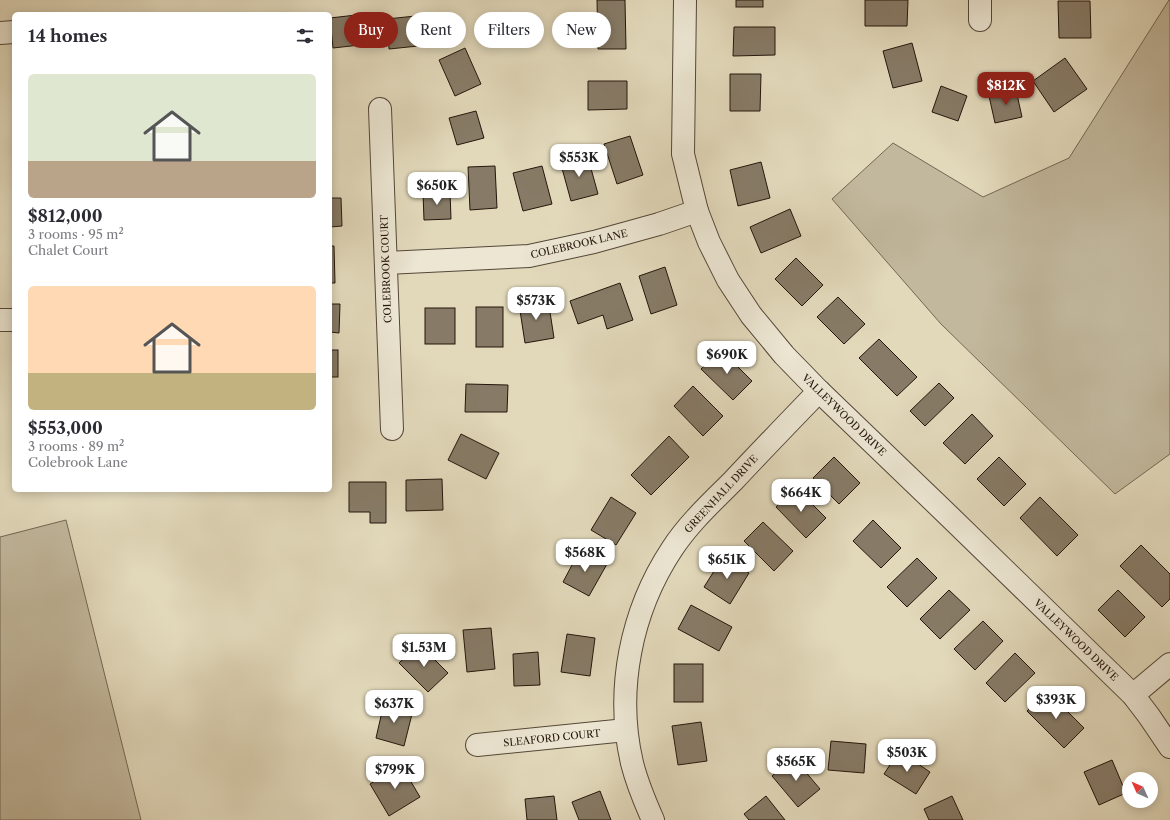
<!DOCTYPE html>
<html lang="en">
<head>
<meta charset="utf-8">
<style>
  body { margin:0; font-family:"Libre Caslon Text",serif; background:#f2f2f3; color:#2b2b33; height:100vh; display:flex; flex-direction:column; font-size:15px; white-space:nowrap }
  * { box-sizing:border-box; margin:0 }
  p { font-size:13px; color:#7c7c81 }
  .icon { flex:none; width:22px; height:22px; fill:none; stroke:currentColor; stroke-width:2; stroke-linecap:round; stroke-linejoin:round }
  .map { position:relative; flex:1; overflow:hidden }
  .panel { position:absolute; left:12px; top:12px; width:320px; height:480px; display:flex; flex-direction:column; background:#fff; border-radius:6px; box-shadow:0 2px 10px #0003 }
  .panel>* { flex:none }
  .banner { position:absolute; left:344px; top:12px; width:380px; height:36px; display:flex; gap:8px }
  .needle { width:26px; rotate:315deg }
  .buttons { position:absolute; left:1122px; top:772px; display:grid; gap:8px }
  .buttons a { display:grid; place-items:center; width:36px; height:36px; border-radius:50%; background:#fff; box-shadow:0 2px 10px #0003; font-size:20px }
  .price { position:absolute; translate:-50% -34px; padding:0 9px; border-radius:8px; background:#fff; color:#222; font-size:13px; line-height:26px; filter:drop-shadow(0 1px 2px #0008) }
  .price::after { content:''; position:absolute; left:50%; top:24px; width:12px; height:9px; margin-left:-6px; background:inherit; clip-path:polygon(0 0,100% 0,50% 100%) }
  .price.active { background:#8f2418; color:#fff }
  ul { padding:0; list-style:none }
  li { display:grid; align-content:center; gap:8px; height:212px; padding:0 16px }
  li span { display:grid; place-items:center; height:124px; border-radius:6px; color:#555 }
  li>.icon { margin-inline-start:auto }
  span .icon { width:72px; height:72px; fill:#fffc; stroke-width:1 }
  li b { font-size:17px }
  h2 { display:flex; justify-content:space-between; align-items:center; height:48px; padding:0 16px; font-size:17px }
  .pill { padding:0 14px; border-radius:18px; background:#fff; box-shadow:0 2px 10px #0003; font-size:14px; line-height:36px }
  .pill.active { background:#8f2418; color:#fff }
  .map>svg:first-child { display:block }
</style>
</head>
<body>
<div class="map">
<svg width="1170" height="820" viewBox="0 0 1170 820">
  <rect width="100%" height="100%" fill="#e2d9bb"/>
  <filter id="stains"><feTurbulence type="fractalNoise" baseFrequency=".005" numOctaves="4"/><feColorMatrix values="0 0 0 0 .2 0 0 0 0 .09 0 0 0 0 .02 0 0 0 .5 -.17"/></filter>
  <radialGradient id="worn" r=".72"><stop offset=".6" stop-color="#630" stop-opacity="0"/><stop offset="1" stop-color="#630" stop-opacity=".3"/></radialGradient>
  <g fill="#c2b89d" stroke="#736754">
    <path d="M 1169,0 L 1170,0 L 1170,454 L 1115,494 L 941,324 L 832,199 L 893,143 L 983,197 L 1069,158 Z"/>
    <path d="M 66,520 L 141,820 L 0,820 L 0,537 Z"/>
  </g>
  <g fill="#877b67" stroke="#24160c">
    <path d="M 597,0 L 625,0 L 626,49 L 598,49 Z"/>
    <rect x="736" y="0" width="27" height="7"/>
    <path d="M 865,0 L 908,0 L 907,26 L 865,26 Z"/>
    <path d="M 1058,1 L 1090,1 L 1091,38 L 1059,38 Z"/>
    <path d="M 365,14 L 369,44 L 333,48 L 330,18 Z"/>
    <path d="M 425,15 L 428,45 L 389,49 L 387,19 Z"/>
    <path d="M 734,27 L 775,27 L 775,55 L 733,56 Z"/>
    <path d="M 912,43 L 922,81 L 893,88 L 883,51 Z"/>
    <path d="M 465,48 L 481,84 L 455,96 L 439,60 Z"/>
    <path d="M 1065,58 L 1087,89 L 1054,112 L 1033,81 Z"/>
    <path d="M 730,74 L 761,74 L 760,111 L 730,111 Z"/>
    <path d="M 588,81 L 627,81 L 627,109 L 588,110 Z"/>
    <path d="M 941,86 L 967,96 L 958,121 L 932,112 Z"/>
    <path d="M 1016,90 L 1022,117 L 995,123 L 989,96 Z"/>
    <path d="M 476,111 L 484,138 L 457,145 L 449,118 Z"/>
    <path d="M 630,136 L 643,175 L 617,184 L 604,144 Z"/>
    <path d="M 587,154 L 598,194 L 571,201 L 560,161 Z"/>
    <path d="M 761,162 L 770,198 L 738,206 L 730,170 Z"/>
    <path d="M 495,166 L 497,208 L 470,210 L 468,167 Z"/>
    <path d="M 542,166 L 552,204 L 523,211 L 513,173 Z"/>
    <path d="M 450,192 L 451,219 L 424,220 L 423,193 Z"/>
    <path d="M 330,198 L 341,198 L 342,226 L 330,227 Z"/>
    <path d="M 790,209 L 801,236 L 761,253 L 750,227 Z"/>
    <path d="M 330,246 L 334,246 L 335,283 L 330,283 Z"/>
    <path d="M 796,258 L 823,285 L 802,306 L 775,279 Z"/>
    <path d="M 665,267 L 677,305 L 651,314 L 639,276 Z"/>
    <path d="M 620,283 L 633,320 L 607,329 L 603,315 L 578,324 L 570,301 Z"/>
    <path d="M 838,297 L 865,324 L 844,344 L 817,317 Z"/>
    <path d="M 548,299 L 554,338 L 525,343 L 519,304 Z"/>
    <path d="M 330,304 L 340,304 L 339,333 L 330,332 Z"/>
    <rect x="476" y="307" width="27" height="40"/>
    <rect x="425" y="308" width="30" height="36"/>
    <path d="M 879,339 L 917,377 L 897,396 L 859,358 Z"/>
    <rect x="330" y="350" width="8" height="27"/>
    <path d="M 721,350 L 752,381 L 733,400 L 701,369 Z"/>
    <path d="M 939,383 L 954,398 L 925,426 L 910,411 Z"/>
    <path d="M 466,384 L 508,385 L 507,412 L 465,412 Z"/>
    <path d="M 693,386 L 723,416 L 703,436 L 674,406 Z"/>
    <path d="M 972,414 L 993,436 L 965,464 L 943,443 Z"/>
    <path d="M 461,434 L 499,453 L 486,479 L 448,460 Z"/>
    <path d="M 669,436 L 689,457 L 651,495 L 631,475 Z"/>
    <path d="M 834,457 L 860,483 L 839,504 L 813,478 Z"/>
    <path d="M 999,457 L 1026,484 L 1004,506 L 977,479 Z"/>
    <path d="M 442,479 L 443,510 L 406,511 L 406,480 Z"/>
    <path d="M 349,482 L 386,482 L 386,523 L 370,523 L 370,512 L 349,512 Z"/>
    <path d="M 795,487 L 826,518 L 806,538 L 776,507 Z"/>
    <path d="M 611,497 L 636,513 L 616,545 L 591,530 Z"/>
    <path d="M 1040,497 L 1078,535 L 1057,556 L 1020,518 Z"/>
    <path d="M 873,520 L 901,548 L 881,568 L 853,541 Z"/>
    <path d="M 763,522 L 793,551 L 774,571 L 744,541 Z"/>
    <path d="M 1141,545 L 1170,574 L 1170,599 L 1162,607 L 1120,566 Z"/>
    <path d="M 580,550 L 607,564 L 589,596 L 563,582 Z"/>
    <path d="M 723,557 L 749,573 L 730,604 L 704,587 Z"/>
    <path d="M 917,558 L 937,578 L 907,607 L 887,587 Z"/>
    <path d="M 949,590 L 970,610 L 940,639 L 920,619 Z"/>
    <path d="M 1118,590 L 1145,617 L 1125,637 L 1098,610 Z"/>
    <path d="M 691,605 L 732,627 L 719,651 L 678,629 Z"/>
    <path d="M 983,621 L 1003,641 L 975,670 L 954,649 Z"/>
    <path d="M 491,628 L 495,669 L 467,672 L 463,630 Z"/>
    <path d="M 567,634 L 595,638 L 590,676 L 561,672 Z"/>
    <path d="M 419,644 L 448,673 L 428,692 L 399,663 Z"/>
    <path d="M 538,652 L 540,685 L 514,686 L 513,654 Z"/>
    <path d="M 1015,653 L 1035,673 L 1005,702 L 986,683 Z"/>
    <rect x="674" y="664" width="29" height="38"/>
    <path d="M 1047,691 L 1084,728 L 1064,748 L 1027,711 Z"/>
    <path d="M 384,703 L 413,710 L 404,746 L 376,738 Z"/>
    <path d="M 701,722 L 707,761 L 678,765 L 672,726 Z"/>
    <path d="M 831,741 L 866,744 L 864,773 L 828,770 Z"/>
    <path d="M 899,751 L 930,772 L 916,794 L 884,774 Z"/>
    <path d="M 793,757 L 820,789 L 798,807 L 772,776 Z"/>
    <path d="M 1112,760 L 1126,793 L 1099,805 L 1084,772 Z"/>
    <path d="M 401,765 L 420,797 L 389,816 L 370,784 Z"/>
    <path d="M 600,791 L 611,820 L 579,820 L 572,802 Z"/>
    <path d="M 554,796 L 557,820 L 527,820 L 525,799 Z"/>
    <path d="M 766,796 L 785,820 L 749,820 L 744,814 Z"/>
    <path d="M 952,796 L 963,820 L 929,820 L 924,809 Z"/>
  </g>
  <g fill="none" stroke-linecap="round" stroke-linejoin="round">
    <g stroke="#544738" stroke-width="24">
      <g id="minor">
        <path d="M 685,0 L 683,154 L 697,211 L 709,242 L 728,280 L 751,315 L 784,355 L 819,391 L 950,517 L 1133,695 L 1149,716 L 1170,747"/>
        <path d="M 980,20 L 980,0"/>
        <path d="M 0,33 L 14,32"/>
        <path d="M 380,109 L 392,429"/>
        <path d="M 386,263 L 529,256 L 594,242 L 659,224 L 697,211"/>
        <path d="M 0,320 L 14,320"/>
        <path d="M 1133,695 L 1170,664"/>
        <path d="M 477,745 L 626,730"/>
        <path d="M 653,820 C 645,802 637,783 632,763 C 615,690 631,611 672,549 C 689,523 712,502 733,481 C 761,451 790,421 819,391"/>
      </g>
    </g>
    <use href="#minor" stroke="#ece6d3" stroke-width="22"/>
  </g>
  <g text-anchor="middle" dominant-baseline="central" stroke-width="3" stroke-linejoin="round" paint-order="stroke">
    <g font-size="10" fill="#24160c" stroke="#ece6d3">
      <text transform="translate(579 244) rotate(-13)">COLEBROOK LANE</text>
      <text transform="translate(386 269) rotate(-92)">COLEBROOK COURT</text>
      <text transform="translate(844 415) rotate(44)">VALLEYWOOD DRIVE</text>
      <text transform="translate(721 494) rotate(-47)">GREENHALL DRIVE</text>
      <text transform="translate(1076 640) rotate(44)">VALLEYWOOD DRIVE</text>
      <text transform="translate(552 738) rotate(-6)">SLEAFORD COURT</text>
    </g>
  </g>
  <rect width="100%" height="100%" filter="url(#stains)"/>
  <rect width="100%" height="100%" fill="url(#worn)"/>
</svg>
<div class="buttons">
<a><svg class="needle" viewBox="-14 -14 28 28"><path d="M0-13l5 13h-10z" fill="#e53935"/><path d="M0 13l5-13h-10z" fill="#7c7c81"/></svg></a>
</div>
<b class="price active" style="left:1006px;top:106px">$812K</b>
<b class="price" style="left:579px;top:178px">$553K</b>
<b class="price" style="left:437px;top:206px">$650K</b>
<b class="price" style="left:536px;top:321px">$573K</b>
<b class="price" style="left:727px;top:375px">$690K</b>
<b class="price" style="left:801px;top:513px">$664K</b>
<b class="price" style="left:585px;top:573px">$568K</b>
<b class="price" style="left:727px;top:580px">$651K</b>
<b class="price" style="left:424px;top:668px">$1.53M</b>
<b class="price" style="left:1056px;top:720px">$393K</b>
<b class="price" style="left:394px;top:724px">$637K</b>
<b class="price" style="left:907px;top:773px">$503K</b>
<b class="price" style="left:796px;top:782px">$565K</b>
<b class="price" style="left:395px;top:790px">$799K</b>
<div class="banner">
<a class="pill active">Buy</a>
<a class="pill">Rent</a>
<a class="pill">Filters</a>
<a class="pill">New</a>
</div>
<section class="panel">
<h2>14 homes<svg class="icon" aria-label="filters" viewBox="0 0 24 24"><path d="M4 7h16M4 17h16"/><circle cx="9" cy="7" r="2"/><circle cx="15" cy="17" r="2"/></svg></h2>
<ul>
<li><span style="background:linear-gradient(#dfe7d0 70%,#b9a48a 0)"><svg class="icon" aria-label="home" viewBox="0 0 24 24"><path d="M3 11l9-7 9 7M6 9v11h12V9"/></svg></span><div><b>$812,000</b><p>3 rooms · 95 m²</p><p>Chalet Court</p></div></li>
<li><span style="background:linear-gradient(#ffd9b3 70%,#c2b280 0)"><svg class="icon" aria-label="home" viewBox="0 0 24 24"><path d="M3 11l9-7 9 7M6 9v11h12V9"/></svg></span><div><b>$553,000</b><p>3 rooms · 89 m²</p><p>Colebrook Lane</p></div></li>
</ul>
</section>
</div>
</body>
</html>
